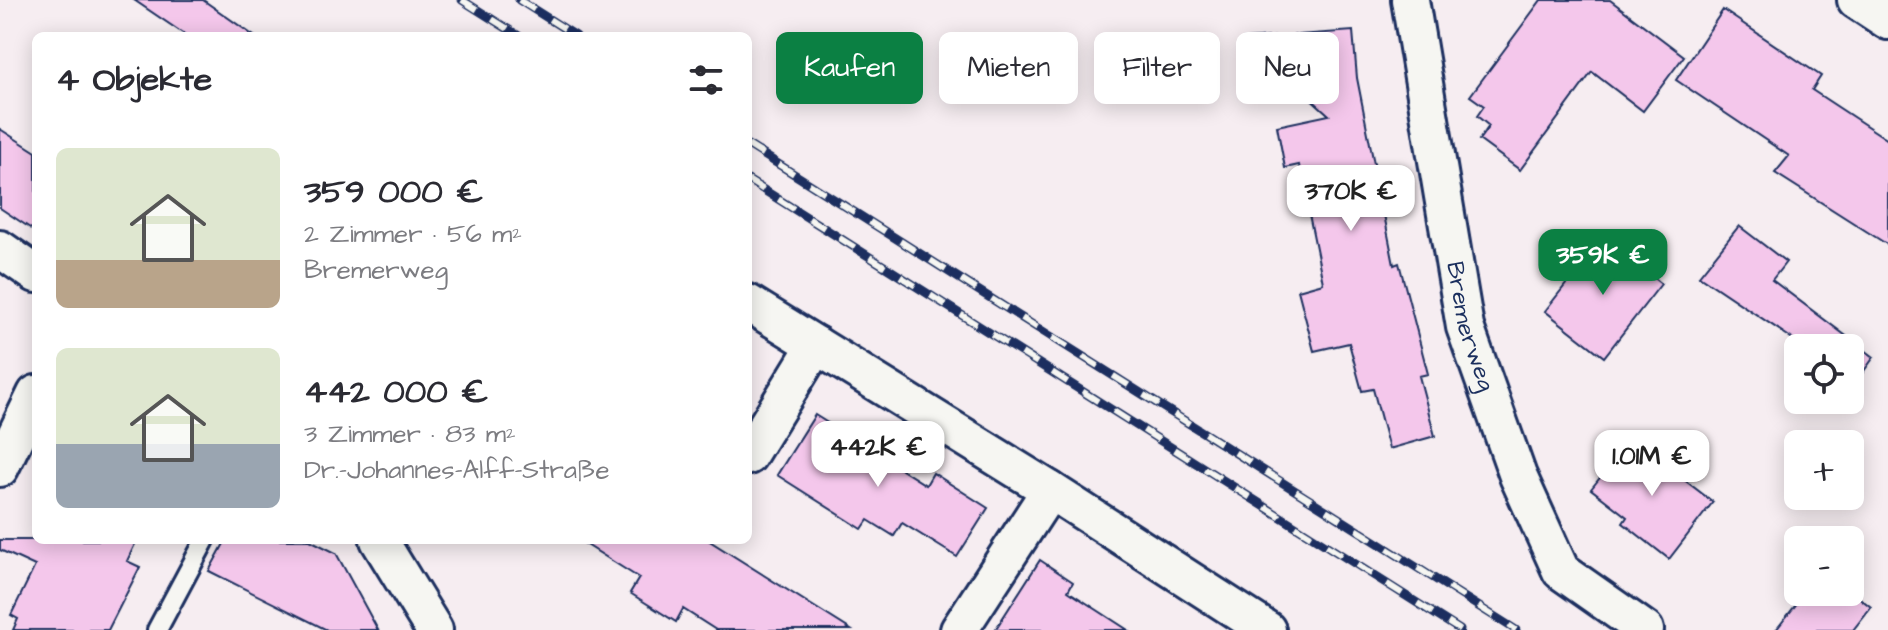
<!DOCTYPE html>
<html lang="de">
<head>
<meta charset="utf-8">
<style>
  body { margin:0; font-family:"Architects Daughter",sans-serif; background:#f7f7f7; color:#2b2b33; height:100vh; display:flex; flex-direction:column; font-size:30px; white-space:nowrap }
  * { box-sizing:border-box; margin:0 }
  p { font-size:26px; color:#7c7c81 }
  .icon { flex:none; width:44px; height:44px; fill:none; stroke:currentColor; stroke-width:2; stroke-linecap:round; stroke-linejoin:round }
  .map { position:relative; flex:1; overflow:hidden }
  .sheet { position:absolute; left:32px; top:32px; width:720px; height:512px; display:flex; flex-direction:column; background:#fff; border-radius:12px; box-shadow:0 4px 20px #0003 }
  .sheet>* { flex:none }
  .top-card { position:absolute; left:776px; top:32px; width:760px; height:72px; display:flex; gap:16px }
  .buttons { position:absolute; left:1784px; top:334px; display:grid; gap:16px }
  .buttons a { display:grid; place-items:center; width:80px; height:80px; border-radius:12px; background:#fff; box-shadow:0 4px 20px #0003; font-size:40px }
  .price { position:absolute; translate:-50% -68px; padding:0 18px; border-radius:16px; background:#fff; color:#222; font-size:26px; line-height:52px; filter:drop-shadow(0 2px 4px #0008) }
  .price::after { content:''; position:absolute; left:50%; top:48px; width:24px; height:18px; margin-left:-12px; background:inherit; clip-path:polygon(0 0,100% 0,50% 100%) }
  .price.current { background:#0b8043; color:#fff }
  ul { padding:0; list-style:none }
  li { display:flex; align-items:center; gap:24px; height:200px; padding:0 24px }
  li span { display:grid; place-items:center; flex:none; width:224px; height:160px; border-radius:12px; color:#555 }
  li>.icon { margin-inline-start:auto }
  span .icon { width:96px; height:96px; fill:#fffc; stroke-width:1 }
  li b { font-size:34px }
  h2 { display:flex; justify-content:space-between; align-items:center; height:96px; padding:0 24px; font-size:34px }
  .pill { padding:0 28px; border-radius:12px; background:#fff; box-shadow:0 4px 20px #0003; font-size:28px; line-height:72px }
  .pill.current { background:#0b8043; color:#fff }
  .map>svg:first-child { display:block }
</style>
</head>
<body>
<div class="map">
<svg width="1888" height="630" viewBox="0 0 1888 630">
  <rect width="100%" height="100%" fill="#f6edf1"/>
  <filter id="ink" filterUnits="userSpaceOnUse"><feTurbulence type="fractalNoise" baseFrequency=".0125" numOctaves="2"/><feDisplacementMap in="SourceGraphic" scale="16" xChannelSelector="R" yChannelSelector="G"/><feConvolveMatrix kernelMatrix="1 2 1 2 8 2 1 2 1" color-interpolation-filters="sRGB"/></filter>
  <g filter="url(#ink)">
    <g fill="#f4c7eb" stroke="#1b2f5e" stroke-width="2">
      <path d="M 134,0 L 203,0 L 254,36 L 187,36 Z"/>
      <path d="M 1541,0 L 1610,0 L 1684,56 L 1643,111 L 1592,72 L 1520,170 L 1479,140 L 1489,126 L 1477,116 L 1484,106 L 1470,96 Z"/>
      <path d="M 1723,10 L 1821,76 L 1812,90 L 1888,140 L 1888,245 L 1775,173 L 1789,156 L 1676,80 Z"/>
      <path d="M 1353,31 L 1357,78 L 1394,265 L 1399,263 L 1428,374 L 1419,376 L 1435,436 L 1389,449 L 1373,389 L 1362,391 L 1349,343 L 1314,351 L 1298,290 L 1323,283 L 1299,165 L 1285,168 L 1277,126 L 1329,115 L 1245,39 Z"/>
      <path d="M 0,129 L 36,152 L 36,232 L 0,208 Z"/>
      <path d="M 1739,226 L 1786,262 L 1772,280 L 1874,357 L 1856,382 L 1850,378 L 1850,348 L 1806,348 L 1699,276 Z"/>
      <path d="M 1603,237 L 1661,284 L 1604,357 L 1545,311 Z"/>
      <path d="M 815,415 L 926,485 L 933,473 L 988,508 L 957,557 L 902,523 L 894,536 L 868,520 L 862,529 L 777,475 Z"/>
      <path d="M 1631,439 L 1713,502 L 1669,559 L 1623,523 L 1627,517 L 1591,489 Z"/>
      <path d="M 0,540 L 137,540 L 127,561 L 140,567 L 108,630 L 13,630 L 18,619 L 11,615 L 35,566 L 0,550 Z"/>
      <path d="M 226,540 L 310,540 L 336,553 L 378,630 L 327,630 L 209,571 Z"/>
      <path d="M 579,540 L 708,540 L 851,630 L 716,630 L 683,609 L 676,622 L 630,593 L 639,578 Z"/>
      <path d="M 1040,560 L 1073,582 L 1068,591 L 1128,630 L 995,630 Z"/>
      <path d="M 1806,592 L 1852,592 L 1871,607 L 1853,630 L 1776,630 Z"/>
    </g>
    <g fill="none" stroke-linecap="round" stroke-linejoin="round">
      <g stroke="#1b2f5e" stroke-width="24">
        <path id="lane" d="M 157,630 L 205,540"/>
      </g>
      <g stroke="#1b2f5e" stroke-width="42">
        <g id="street">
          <path id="s1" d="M 1410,0 L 1465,327 L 1518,476 L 1561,571 L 1645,630"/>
          <path d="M 1856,0 L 1888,21"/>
          <path d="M 0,249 L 36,274"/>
          <path d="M 748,303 L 1050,490 L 1267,630"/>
          <path d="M 748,456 L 816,345"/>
          <path d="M 0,468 L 36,394"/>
          <path d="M 379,540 L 434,630"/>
          <path d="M 959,630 L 1050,490"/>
        </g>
      </g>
      <use href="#lane" stroke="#f6f6f2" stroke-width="18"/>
      <use href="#street" stroke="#f6f6f2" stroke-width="36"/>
      <g stroke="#1b2f5e" stroke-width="9">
        <g id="rail">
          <path d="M 462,0 L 519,36"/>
          <path d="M 519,0 L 576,36"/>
          <path d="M 748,145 L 1516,630"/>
          <path d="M 748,180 L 1460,630"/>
        </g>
      </g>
      <use href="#rail" stroke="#f6f6f2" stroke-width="6" stroke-dasharray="18" stroke-linecap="butt"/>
    </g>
  </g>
  <g text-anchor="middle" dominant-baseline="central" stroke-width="6" stroke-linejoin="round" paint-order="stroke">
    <g font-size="24" fill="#1b2f5e" stroke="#f6f6f2">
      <text stroke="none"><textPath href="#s1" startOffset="332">Bremerweg</textPath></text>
    </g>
  </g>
</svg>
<div class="buttons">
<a><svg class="icon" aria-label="locate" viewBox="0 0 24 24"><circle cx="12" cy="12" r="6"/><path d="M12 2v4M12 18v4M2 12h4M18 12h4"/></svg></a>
<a>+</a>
<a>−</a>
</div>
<b class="price" style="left:1351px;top:233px">370K €</b>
<b class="price current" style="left:1603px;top:297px">359K €</b>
<b class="price" style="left:878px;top:489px">442K €</b>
<b class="price" style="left:1652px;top:498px">1.01M €</b>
<div class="top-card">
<a class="pill current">Kaufen</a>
<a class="pill">Mieten</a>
<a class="pill">Filter</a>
<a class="pill">Neu</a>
</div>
<section class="sheet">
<h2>4 Objekte<svg class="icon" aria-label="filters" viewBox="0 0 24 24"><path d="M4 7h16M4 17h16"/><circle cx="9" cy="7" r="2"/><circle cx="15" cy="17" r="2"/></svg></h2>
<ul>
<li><span style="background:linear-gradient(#dfe7d0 70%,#b9a48a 0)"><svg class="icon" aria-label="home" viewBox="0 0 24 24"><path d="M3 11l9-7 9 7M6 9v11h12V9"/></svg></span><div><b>359 000 €</b><p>2 Zimmer · 56 m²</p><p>Bremerweg</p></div></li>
<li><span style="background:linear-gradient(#dfe7d0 60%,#9aa5b1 0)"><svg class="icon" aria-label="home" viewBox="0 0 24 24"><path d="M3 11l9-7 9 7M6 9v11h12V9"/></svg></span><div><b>442 000 €</b><p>3 Zimmer · 83 m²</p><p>Dr.-Johannes-Alff-Straße</p></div></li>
</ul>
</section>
</div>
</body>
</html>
